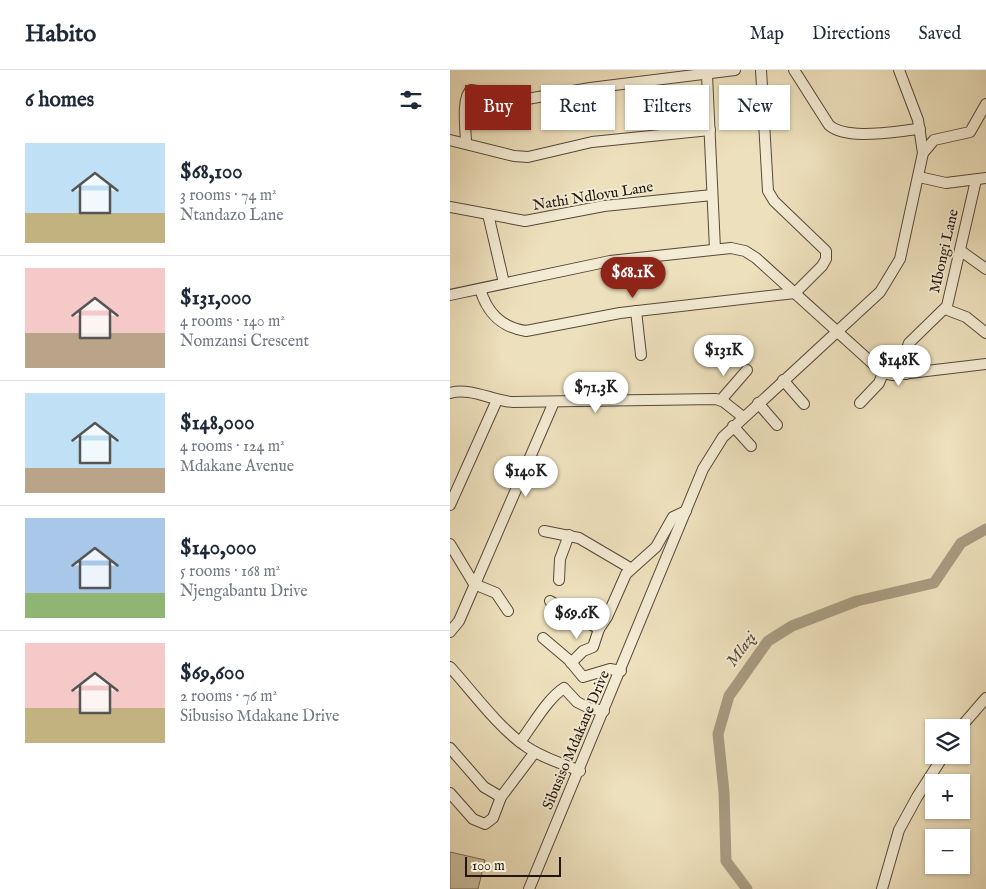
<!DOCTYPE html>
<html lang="en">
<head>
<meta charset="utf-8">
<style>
  body { margin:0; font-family:"IM FELL English",serif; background:#f6f6f7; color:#1f2937; height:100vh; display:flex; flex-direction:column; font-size:19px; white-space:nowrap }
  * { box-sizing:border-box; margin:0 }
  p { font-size:16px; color:#747a83 }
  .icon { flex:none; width:28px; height:28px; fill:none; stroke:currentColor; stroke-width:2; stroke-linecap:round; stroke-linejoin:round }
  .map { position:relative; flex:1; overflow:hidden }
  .details { display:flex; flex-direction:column; background:#fff; width:450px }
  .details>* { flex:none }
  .top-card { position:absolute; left:15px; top:15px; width:445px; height:45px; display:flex; gap:10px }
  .controls { position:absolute; left:475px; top:649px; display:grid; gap:10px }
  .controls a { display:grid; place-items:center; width:45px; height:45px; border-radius:0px; background:#fff; box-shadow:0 1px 4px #0004; font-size:25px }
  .scale { position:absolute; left:15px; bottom:12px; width:96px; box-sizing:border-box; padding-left:5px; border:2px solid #23160e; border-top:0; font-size:14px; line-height:18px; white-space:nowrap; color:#23160e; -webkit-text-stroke:4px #f3ebd3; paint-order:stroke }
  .price { position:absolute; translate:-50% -42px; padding:0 11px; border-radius:18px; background:#fff; color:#222; font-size:16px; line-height:32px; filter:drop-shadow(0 1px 2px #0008) }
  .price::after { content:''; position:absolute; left:50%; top:30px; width:15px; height:11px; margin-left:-8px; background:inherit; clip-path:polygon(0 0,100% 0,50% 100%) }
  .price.current { background:#8f2418; color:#fff }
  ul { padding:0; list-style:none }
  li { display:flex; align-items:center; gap:15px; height:125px; padding:0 25px }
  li+li { border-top:1px solid #e0e1e3 }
  li span { display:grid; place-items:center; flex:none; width:140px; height:100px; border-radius:0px; color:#555 }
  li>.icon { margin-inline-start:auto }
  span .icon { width:60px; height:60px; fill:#fffc; stroke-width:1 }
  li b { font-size:21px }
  h2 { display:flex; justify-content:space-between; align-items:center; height:60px; padding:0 25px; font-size:21px }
  .chip { padding:0 18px; border-radius:0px; background:#fff; box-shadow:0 1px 4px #0004; font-size:18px; line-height:45px }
  .chip.current { background:#8f2418; color:#fff }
  header { display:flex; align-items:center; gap:30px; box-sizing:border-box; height:70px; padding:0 25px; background:#fff; border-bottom:1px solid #e0e1e3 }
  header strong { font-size:24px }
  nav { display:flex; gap:28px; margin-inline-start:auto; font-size:18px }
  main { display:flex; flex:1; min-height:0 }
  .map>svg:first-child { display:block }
</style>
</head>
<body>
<header>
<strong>Habito</strong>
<nav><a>Map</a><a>Directions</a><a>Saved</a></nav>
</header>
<main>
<section class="details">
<h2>6 homes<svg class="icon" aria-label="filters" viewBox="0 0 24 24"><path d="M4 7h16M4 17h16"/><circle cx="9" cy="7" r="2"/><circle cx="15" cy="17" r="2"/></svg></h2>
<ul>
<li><span style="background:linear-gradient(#bfe0f5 70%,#c2b280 0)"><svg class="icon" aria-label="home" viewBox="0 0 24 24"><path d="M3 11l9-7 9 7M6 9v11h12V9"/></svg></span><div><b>$68,100</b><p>3 rooms · 74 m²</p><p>Ntandazo Lane</p></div></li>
<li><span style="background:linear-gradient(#f6c9c9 65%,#b9a48a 0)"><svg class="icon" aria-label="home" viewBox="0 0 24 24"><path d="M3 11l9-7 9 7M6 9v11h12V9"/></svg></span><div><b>$131,000</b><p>4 rooms · 140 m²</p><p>Nomzansi Crescent</p></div></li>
<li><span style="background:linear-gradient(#bfe0f5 75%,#b9a48a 0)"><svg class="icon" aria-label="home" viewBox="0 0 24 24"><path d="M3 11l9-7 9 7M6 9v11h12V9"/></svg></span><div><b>$148,000</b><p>4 rooms · 124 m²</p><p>Mdakane Avenue</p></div></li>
<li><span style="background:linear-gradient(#a9c7e8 75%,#8fb573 0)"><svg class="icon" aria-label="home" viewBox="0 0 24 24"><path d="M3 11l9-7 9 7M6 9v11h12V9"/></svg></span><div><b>$140,000</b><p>5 rooms · 168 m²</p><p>Njengabantu Drive</p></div></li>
<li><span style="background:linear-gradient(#f6c9c9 65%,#c2b280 0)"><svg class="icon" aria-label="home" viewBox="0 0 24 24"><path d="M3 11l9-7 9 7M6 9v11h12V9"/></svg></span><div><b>$69,600</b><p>2 rooms · 76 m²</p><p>Sibusiso Mdakane Drive</p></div></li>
</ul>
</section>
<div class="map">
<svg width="536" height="819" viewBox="0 0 536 819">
  <rect width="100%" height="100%" fill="#ede0bc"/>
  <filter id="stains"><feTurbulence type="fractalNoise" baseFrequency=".004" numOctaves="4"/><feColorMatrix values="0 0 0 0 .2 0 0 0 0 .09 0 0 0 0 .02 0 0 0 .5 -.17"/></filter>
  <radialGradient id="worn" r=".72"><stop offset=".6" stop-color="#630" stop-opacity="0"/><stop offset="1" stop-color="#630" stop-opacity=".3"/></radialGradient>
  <path fill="#cbbe9e" stroke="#776a56" d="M 0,782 L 35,790 L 28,819 L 0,819 Z"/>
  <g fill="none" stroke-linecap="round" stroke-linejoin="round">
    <path stroke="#a89b81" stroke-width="11" d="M 297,819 L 276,791 L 274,722 L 268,664 L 279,626 L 318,571 L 342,556 L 407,531 L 484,513 L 511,473 L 536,459"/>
    <g stroke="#56483a" stroke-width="12">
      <g id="minor">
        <path d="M 344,0 L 379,55 C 397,71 446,61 470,59"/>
        <path d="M 257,5 L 265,179"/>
        <path d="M 0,70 L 64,86 L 78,87 L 142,72 L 260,60"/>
        <path d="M 16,73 C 16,61 11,27 21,20 L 77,29 L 140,18 L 285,0"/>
        <path d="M 473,83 L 484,70 L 520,62 L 536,34"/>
        <path d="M 469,107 L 496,113 L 536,108"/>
        <path d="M 0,137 L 75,151 L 154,136 L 262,125"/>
        <path d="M 38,144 L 54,213"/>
        <path d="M 511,181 L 536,199"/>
        <path d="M 30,219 C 37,242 50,257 76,261 L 170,243 L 345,223 L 372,196 L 376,189 L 376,181 L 324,131 L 318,121 L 311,0"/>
        <path d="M 0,225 L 160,191 L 281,178 L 295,181 L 306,188 L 433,303 L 443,305 L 536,294"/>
        <path d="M 495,239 L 516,247 L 536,263"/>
        <path d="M 186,241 L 191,285"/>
        <path d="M 456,304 L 455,284 L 459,273 L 497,236 L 526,110"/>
        <path d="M 333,310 L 354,334"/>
        <path d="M 0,323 C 20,317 43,331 63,332 L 266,329 L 274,332 L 293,347"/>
        <path d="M 271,330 L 297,300"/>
        <path d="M 308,333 L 327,355"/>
        <path d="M 410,333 L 429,313 L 433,303"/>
        <path d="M 283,356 L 301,376"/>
        <path d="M 0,435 L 47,330"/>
        <path d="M 94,461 L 129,468 L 180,498"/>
        <path d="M 0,474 L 24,514"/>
        <path d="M 109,510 L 110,489 L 119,465"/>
        <path d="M 24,514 L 46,523 L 58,541"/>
        <path d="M 100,531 L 149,559 L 157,547 L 176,504 L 206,477 L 223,447 L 236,441"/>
        <path d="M 0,562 L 9,551 L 104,332"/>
        <path d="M 93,568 L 119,590 L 133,607 L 160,599 L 171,601"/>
        <path d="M 121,593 L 133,581 L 143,577 L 149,559"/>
        <path d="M 0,597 C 22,621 47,656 74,675 C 90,687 111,693 130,701"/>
        <path d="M 510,658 L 536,628"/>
        <path d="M 70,672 C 83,655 97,629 114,618 L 127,632 L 139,638 L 154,641"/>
        <path d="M 0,678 L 34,717 L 51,727 L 85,682"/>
        <path d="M 0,723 L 23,749 L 35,754 L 43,748 L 51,727"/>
        <path d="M 79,819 L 253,399 L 273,367 L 430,222 L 450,189 L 473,83 L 468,50 L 449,0"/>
        <path d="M 432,819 L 449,760 L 467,727 L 494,685"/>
      </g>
    </g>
    <use href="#minor" stroke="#f3ebd3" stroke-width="10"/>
  </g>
  <g text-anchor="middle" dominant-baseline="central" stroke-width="4" stroke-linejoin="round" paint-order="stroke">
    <g font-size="15" fill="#23160e" stroke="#f3ebd3">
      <text transform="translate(143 126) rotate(-9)">Nathi Ndlovu Lane</text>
      <text transform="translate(494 181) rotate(-77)">Mbongi Lane</text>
      <text transform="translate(126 670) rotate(-67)">Sibusiso Mdakane Drive</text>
    </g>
    <g font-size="16" font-style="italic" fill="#584b3c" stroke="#f3ebd3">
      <text transform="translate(292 580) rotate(-53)">Mlazi</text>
    </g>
  </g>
  <rect width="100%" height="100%" filter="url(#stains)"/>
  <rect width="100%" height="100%" fill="url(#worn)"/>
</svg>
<div class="controls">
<a><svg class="icon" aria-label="layers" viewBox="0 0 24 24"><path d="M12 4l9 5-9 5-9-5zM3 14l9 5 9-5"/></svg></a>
<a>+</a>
<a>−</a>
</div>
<div class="scale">100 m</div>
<b class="price current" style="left:183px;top:229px">$68.1K</b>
<b class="price" style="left:274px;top:307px">$131K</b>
<b class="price" style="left:449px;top:317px">$148K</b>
<b class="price" style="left:146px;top:344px">$71.3K</b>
<b class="price" style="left:76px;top:428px">$140K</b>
<b class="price" style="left:127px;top:570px">$69.6K</b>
<div class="top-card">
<a class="chip current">Buy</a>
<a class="chip">Rent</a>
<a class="chip">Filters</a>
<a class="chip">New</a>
</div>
</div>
</main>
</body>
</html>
